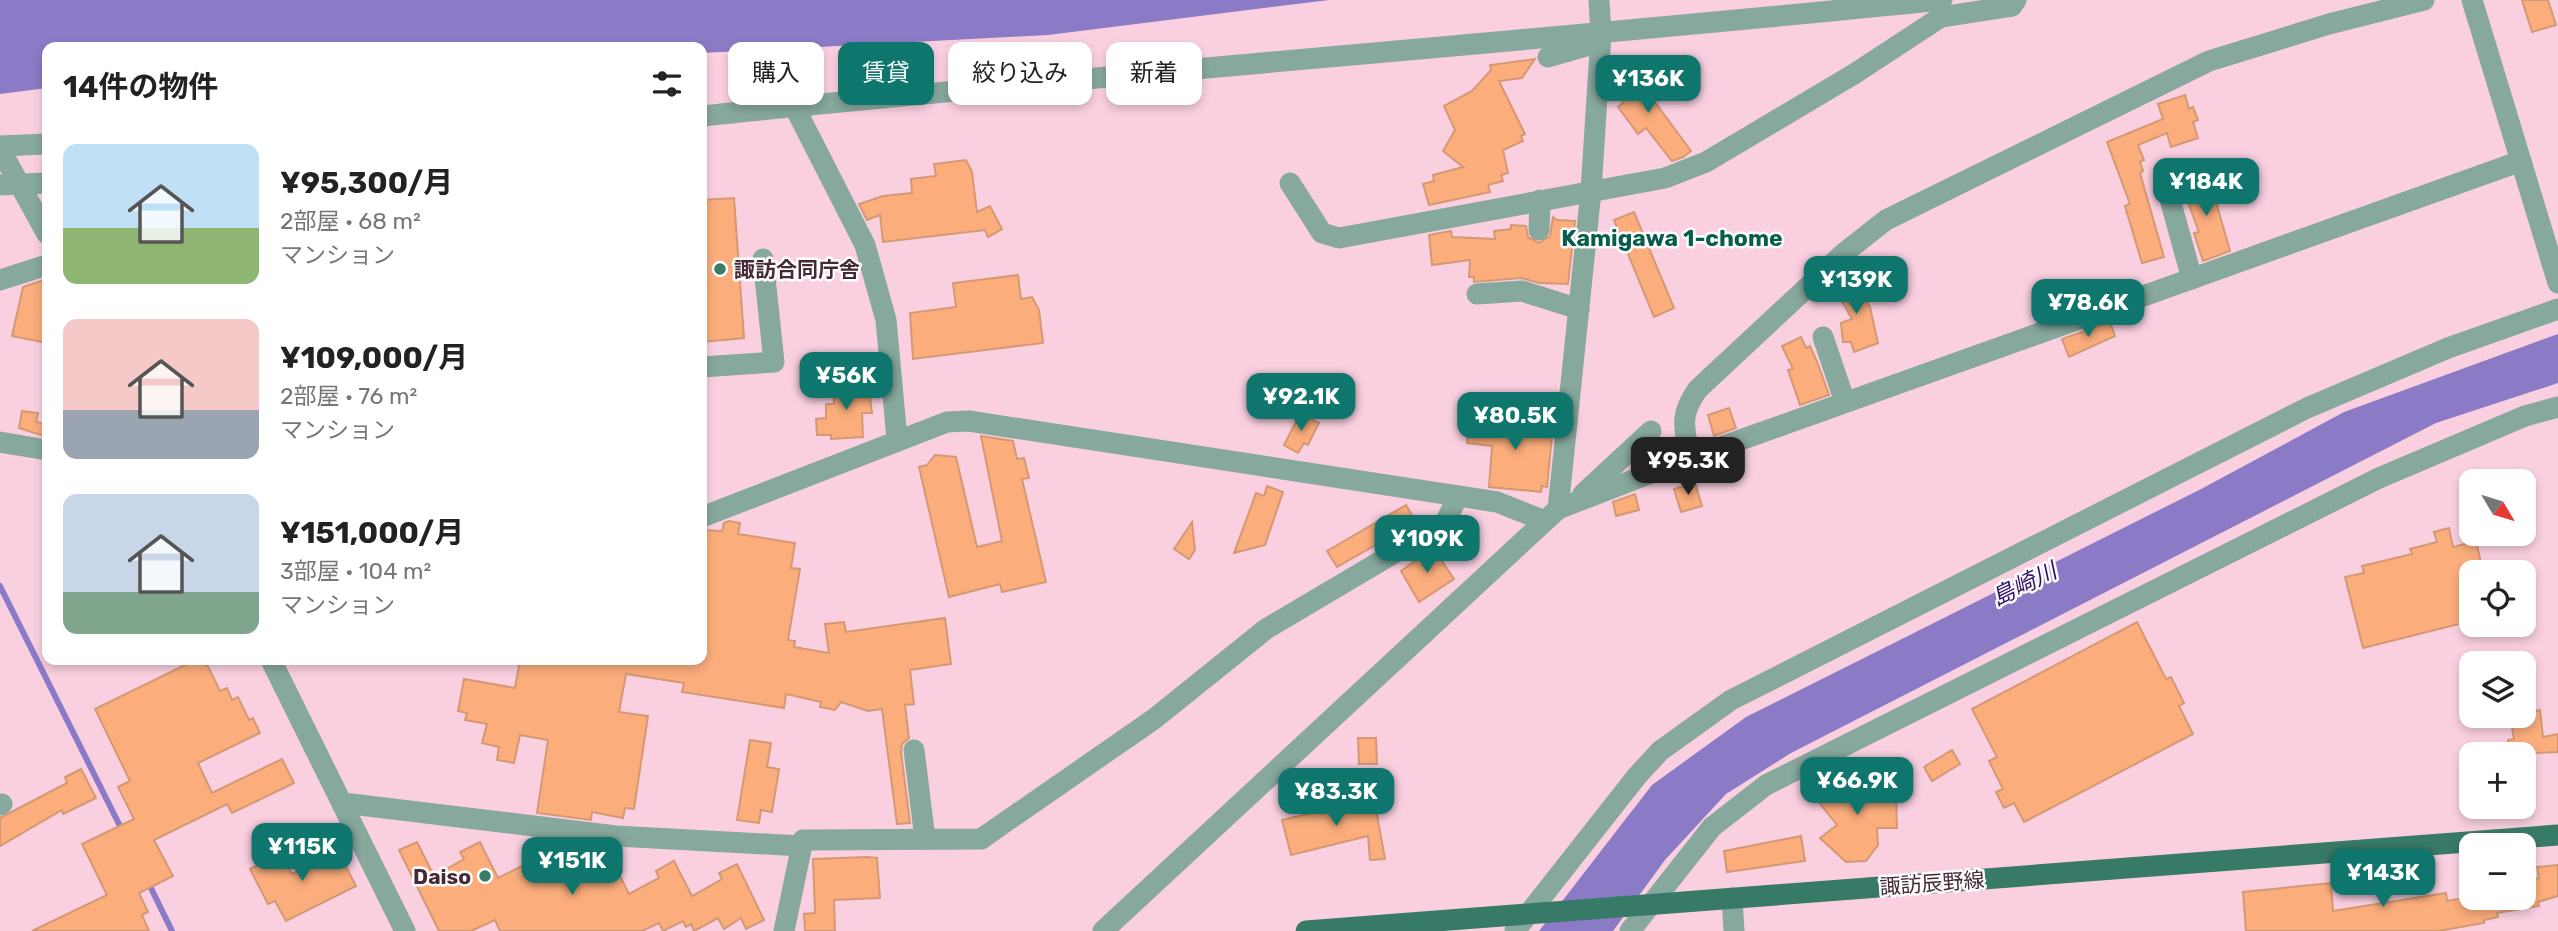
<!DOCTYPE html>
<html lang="ja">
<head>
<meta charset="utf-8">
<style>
  body { margin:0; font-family:Rubik,"Noto Sans JP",sans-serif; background:#f2f2f2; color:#222; height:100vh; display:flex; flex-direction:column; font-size:26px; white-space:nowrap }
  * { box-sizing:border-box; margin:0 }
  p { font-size:23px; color:#767676 }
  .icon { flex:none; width:38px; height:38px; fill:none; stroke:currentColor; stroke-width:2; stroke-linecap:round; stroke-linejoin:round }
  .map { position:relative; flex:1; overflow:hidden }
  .details { position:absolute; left:42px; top:42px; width:665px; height:623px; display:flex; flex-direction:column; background:#fff; border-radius:14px; box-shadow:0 4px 10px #0003 }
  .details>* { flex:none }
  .hud { position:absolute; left:728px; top:42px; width:665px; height:63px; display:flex; gap:14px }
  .needle { width:46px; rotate:128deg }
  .fabs { position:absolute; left:2459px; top:469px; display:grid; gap:14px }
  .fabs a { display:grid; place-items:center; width:77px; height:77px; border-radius:14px; background:#fff; box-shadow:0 4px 10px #0003; font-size:35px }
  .price { position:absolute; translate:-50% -60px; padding:0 16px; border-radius:14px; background:#0f766e; color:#fff; font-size:23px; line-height:46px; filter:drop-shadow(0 2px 4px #0008) }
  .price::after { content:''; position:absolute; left:50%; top:42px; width:21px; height:16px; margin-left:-10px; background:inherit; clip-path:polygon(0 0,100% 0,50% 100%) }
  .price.on { background:#222; color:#fff }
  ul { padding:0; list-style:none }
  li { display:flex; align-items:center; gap:21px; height:175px; padding:0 21px }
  li span { display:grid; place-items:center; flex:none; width:196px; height:140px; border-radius:14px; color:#555 }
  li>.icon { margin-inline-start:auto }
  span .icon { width:84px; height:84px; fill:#fffc; stroke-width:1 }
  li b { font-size:30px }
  h2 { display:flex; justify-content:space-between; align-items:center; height:84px; padding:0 21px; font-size:30px }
  .pill { padding:0 24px; border-radius:14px; background:#fff; box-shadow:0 4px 10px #0003; font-size:24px; line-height:63px }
  .pill.on { background:#0f766e; color:#fff }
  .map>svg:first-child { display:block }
</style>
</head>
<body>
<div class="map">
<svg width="2558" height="931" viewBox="0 0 2558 931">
  <rect width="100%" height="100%" fill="#fad0e0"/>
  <g fill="#8b7bc6">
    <path d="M 0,0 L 1329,0 L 1048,35 L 702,53 L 702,47 L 47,47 L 47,88 L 0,94 Z"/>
    <path d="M 2558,334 L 2558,383 L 2436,423 L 1791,753 L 1726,794 L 1665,860 L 1613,931 L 1539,931 L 1652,785 L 1746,717 L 2203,488 L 2344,412 Z"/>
  </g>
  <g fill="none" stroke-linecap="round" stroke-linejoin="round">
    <g stroke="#8b7bc6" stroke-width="6">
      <path d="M 0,586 L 123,832"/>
      <path d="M 148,882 L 172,931"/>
    </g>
  </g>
  <g fill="#fbad7c" stroke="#d49974" stroke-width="2">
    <path d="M 2522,0 L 2548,0 L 2556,25 L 2532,32 Z"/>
    <path d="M 1535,59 L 1522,78 L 1499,81 L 1525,134 L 1521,136 L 1523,141 L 1503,150 L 1508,173 L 1501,175 L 1503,181 L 1488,185 L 1490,192 L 1429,205 L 1423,184 L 1434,181 L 1433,175 L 1463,167 L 1443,151 L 1455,130 L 1444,106 L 1472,91 L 1491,70 L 1490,65 Z"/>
    <path d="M 1628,71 L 1632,71 L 1691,151 L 1683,157 L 1672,161 L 1646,128 L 1638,134 L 1618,107 L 1623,103 L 1612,88 L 1612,82 Z"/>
    <path d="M 2185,95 L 2189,109 L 2193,107 L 2198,120 L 2193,122 L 2198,138 L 2171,147 L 2167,133 L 2138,145 L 2144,160 L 2140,162 L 2143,171 L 2140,173 L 2164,257 L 2142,263 L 2125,206 L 2130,204 L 2107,142 L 2163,119 L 2158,104 Z"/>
    <path d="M 966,160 L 972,172 L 977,212 L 990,206 L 1002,229 L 988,237 L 985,230 L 883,242 L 880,215 L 867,220 L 859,204 L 883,196 L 912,193 L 911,179 L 936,176 L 934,164 Z"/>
    <path d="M 2208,174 L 2230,251 L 2203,261 L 2194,233 L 2199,232 L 2181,183 Z"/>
    <path d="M 734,198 L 744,338 L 702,342 L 702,200 Z"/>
    <path d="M 1634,212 L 1674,308 L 1654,317 L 1614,220 Z"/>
    <path d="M 1553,217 L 1557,220 L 1575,221 L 1568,284 L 1539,283 L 1521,278 L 1474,282 L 1474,277 L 1469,277 L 1470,260 L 1432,265 L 1429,235 L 1451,231 L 1452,237 L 1495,239 L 1494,231 L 1511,229 L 1511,225 L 1526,226 L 1528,237 L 1539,243 L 1550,236 Z"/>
    <path d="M 1018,275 L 1021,299 L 1032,297 L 1039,310 L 1043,343 L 913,359 L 910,313 L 956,307 L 953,283 Z"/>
    <path d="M 1851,275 L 1870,307 L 1878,343 L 1854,352 L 1851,342 L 1843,342 L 1841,323 L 1852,319 L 1833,285 Z"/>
    <path d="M 47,279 L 47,343 L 12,336 L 23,287 Z"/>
    <path d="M 2110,322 L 2115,336 L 2069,357 L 2062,339 Z"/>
    <path d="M 1801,337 L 1806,348 L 1810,346 L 1818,364 L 1829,395 L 1800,405 L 1788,370 L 1793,369 L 1782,346 Z"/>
    <path d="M 868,382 L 872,413 L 862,413 L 863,437 L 831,439 L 831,435 L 817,435 L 816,419 L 826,418 L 826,404 L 834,404 L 833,384 Z"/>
    <path d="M 1729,408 L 1736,428 L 1714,436 L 1708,415 Z"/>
    <path d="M 22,411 L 38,413 L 36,422 L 47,424 L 47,437 L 19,428 Z"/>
    <path d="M 1300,414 L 1319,423 L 1308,445 L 1304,443 L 1298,453 L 1284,445 Z"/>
    <path d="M 1469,417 L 1553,426 L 1547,487 L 1542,486 L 1541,492 L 1489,487 L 1492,446 L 1467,443 Z"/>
    <path d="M 981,436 L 1013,441 L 1017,459 L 1024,458 L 1029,478 L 1022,479 L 1046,582 L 1002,592 L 1000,584 L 949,597 L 919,467 L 927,465 L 935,455 L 956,457 L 977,547 L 1002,541 Z"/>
    <path d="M 1695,483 L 1702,506 L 1681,512 L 1674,489 Z"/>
    <path d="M 1267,486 L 1283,492 L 1265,545 L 1234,553 L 1256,493 L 1264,496 Z"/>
    <path d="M 1635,494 L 1639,510 L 1616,516 L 1613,502 Z"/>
    <path d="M 1406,505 L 1416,522 L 1337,567 L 1327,551 Z"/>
    <path d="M 729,521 L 740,523 L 738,534 L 795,543 L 791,568 L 800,569 L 788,640 L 795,641 L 794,647 L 829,653 L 825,624 L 844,622 L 846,632 L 945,618 L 951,664 L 910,670 L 914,704 L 905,705 L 909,738 L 902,744 L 901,752 L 910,823 L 897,824 L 882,709 L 868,711 L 841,702 L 835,710 L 820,707 L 821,702 L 786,694 L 784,708 L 682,692 L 684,683 L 626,674 L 619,712 L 648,716 L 634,809 L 625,808 L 623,818 L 592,812 L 591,820 L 537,813 L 548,740 L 520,735 L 514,763 L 497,760 L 499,747 L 482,743 L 487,724 L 465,720 L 467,713 L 458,711 L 464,679 L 515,688 L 520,660 L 702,660 L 703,530 L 722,531 L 724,523 Z"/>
    <path d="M 1192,522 L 1195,550 L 1189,559 L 1174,549 Z"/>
    <path d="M 2449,528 L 2453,547 L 2476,541 L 2483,572 L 2471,572 L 2471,621 L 2363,648 L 2345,577 L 2364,573 L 2362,566 L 2412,554 L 2410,549 L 2437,542 L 2434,532 Z"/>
    <path d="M 1433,548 L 1454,579 L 1419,602 L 1401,571 Z"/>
    <path d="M 2137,622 L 2166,679 L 2171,677 L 2184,703 L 2179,706 L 2193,734 L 2024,822 L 2014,803 L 2004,808 L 1996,792 L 2003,789 L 1989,761 L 1997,757 L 1972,709 Z"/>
    <path d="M 193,661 L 208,666 L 220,691 L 227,688 L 232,700 L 238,697 L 249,720 L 253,718 L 260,733 L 198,763 L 212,793 L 282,759 L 294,783 L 232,813 L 227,804 L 154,840 L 173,876 L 139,893 L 148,912 L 142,915 L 149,931 L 32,931 L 107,895 L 82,844 L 134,819 L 118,787 L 130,781 L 95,709 Z"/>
    <path d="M 2540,710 L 2543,737 L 2558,734 L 2558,752 L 2510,754 L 2508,740 L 2514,739 L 2510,716 Z"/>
    <path d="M 1358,738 L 1376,738 L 1377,764 L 1359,764 Z"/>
    <path d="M 750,740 L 771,743 L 767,767 L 779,769 L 772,812 L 761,810 L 759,823 L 737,820 Z"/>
    <path d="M 1952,750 L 1960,764 L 1932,781 L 1924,767 Z"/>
    <path d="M 1870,762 L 1880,775 L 1850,798 L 1896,796 L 1897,828 L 1877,828 L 1878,845 L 1866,861 L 1846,862 L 1820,838 L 1837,825 L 1817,800 Z"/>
    <path d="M 81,769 L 96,798 L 63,814 L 62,810 L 0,846 L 0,818 L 67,783 L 65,777 Z"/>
    <path d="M 1374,798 L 1385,859 L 1370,860 L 1368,836 L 1291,855 L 1282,820 Z"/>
    <path d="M 1801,836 L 1805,861 L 1727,872 L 1724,851 Z"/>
    <path d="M 417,842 L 434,876 L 464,859 L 460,852 L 480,842 L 498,878 L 528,863 L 525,858 L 545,848 L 560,878 L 609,854 L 629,894 L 659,878 L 656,871 L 674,861 L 692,896 L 722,879 L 719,873 L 737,864 L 764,920 L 746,929 L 741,918 L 724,929 L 718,918 L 694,931 L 691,924 L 686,927 L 683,921 L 663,931 L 659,923 L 642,931 L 500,931 L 495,920 L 471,931 L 439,931 L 399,850 Z"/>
    <path d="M 338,851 L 356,886 L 286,921 L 275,901 L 268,904 L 250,869 L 280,853 L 292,874 Z"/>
    <path d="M 867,857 L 877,858 L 880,898 L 834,900 L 835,931 L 805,931 L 804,914 L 815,913 L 813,859 Z"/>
    <path d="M 2558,865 L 2558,896 L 2538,902 L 2539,906 L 2497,913 L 2498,917 L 2484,920 L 2484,923 L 2438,931 L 2246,931 L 2243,892 L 2331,883 L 2333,911 L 2446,893 L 2447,901 L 2464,898 L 2531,898 L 2527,881 L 2539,878 L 2537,867 Z"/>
  </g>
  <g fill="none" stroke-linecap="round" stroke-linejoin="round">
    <g stroke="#87a89d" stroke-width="21">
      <path d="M 2472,0 L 2558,283"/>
      <path d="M 1548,57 L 1590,45"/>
      <path d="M 794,106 L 865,245 L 886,320 L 897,439"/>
      <path d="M 702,116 C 1115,73 1529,42 1942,0"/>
      <path d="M 0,146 L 47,144"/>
      <path d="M 0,149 L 47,234"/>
      <path d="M 1290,183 L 1322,233 L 1339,238 L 1665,178 L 1706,162 L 1854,74 L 1941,17 L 2012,6 L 2016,0"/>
      <path d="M 0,185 L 47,183"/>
      <path d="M 2166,185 L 2192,279"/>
      <path d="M 1539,230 L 1540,200"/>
      <path d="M 0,280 L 47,265"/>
      <path d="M 1477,294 L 1522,291 L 1579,309"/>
      <path d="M 1823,337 L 1845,402"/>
      <path d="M 702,367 L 774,362 L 763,259"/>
      <path d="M 0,442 L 47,450"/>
      <path d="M 1690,458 C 1684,428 1679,415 1698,389 L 1844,253 L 1886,220 L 2209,61 L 2329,24 L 2424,0"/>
      <path d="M 1583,494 L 1651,431"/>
      <path d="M 1558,509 L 1591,191 L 1601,35 L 1599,0"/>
      <path d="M 702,517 L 947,422 L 969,421 L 1497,502 L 1545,521"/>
      <path d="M 271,660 L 405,931"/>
      <path d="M 914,750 L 925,839"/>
      <path d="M 343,803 L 616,836 L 802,846"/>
      <path d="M 0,805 L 2,804"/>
      <path d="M 1732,898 L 1734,931"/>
      <path d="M 784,931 L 803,840 L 981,839 L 1154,719 L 1266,629 L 1445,523 L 1458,496"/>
      <path d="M 1103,931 L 1558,509 L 1690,458 L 2521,161"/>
      <path d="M 1515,931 L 1637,776 L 1660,751 L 1731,700 L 2307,408 L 2448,348 L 2558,309"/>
      <path d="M 1630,931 L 1712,827 L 1766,785 L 2379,478 L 2525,416 L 2558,407"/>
    </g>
    <path stroke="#387a68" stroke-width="21" d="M 1306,931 L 2558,835"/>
  </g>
  <g fill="#3a7a68" stroke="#fefefe" stroke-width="2.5">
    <circle cx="720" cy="269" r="7"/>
    <circle cx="485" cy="876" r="7"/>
  </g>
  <g text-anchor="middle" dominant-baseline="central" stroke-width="5" stroke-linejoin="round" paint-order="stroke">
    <g font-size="21" font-weight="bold" fill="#452a35" stroke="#fefefe" text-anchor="start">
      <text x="734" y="269">諏訪合同庁舎</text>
      <text x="471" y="876" text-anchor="end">Daiso</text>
    </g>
    <g font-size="21" fill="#452a35" stroke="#fefefe">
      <text transform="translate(1932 883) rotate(-4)">諏訪辰野線</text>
    </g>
    <g font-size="23" font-weight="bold" fill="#085e4c" stroke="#fefefe">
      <text x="1672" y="238">Kamigawa 1-chome</text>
    </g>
    <g font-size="23" font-style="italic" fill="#310e68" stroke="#fefefe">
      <text transform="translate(2024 584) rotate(-26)">島崎川</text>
    </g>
  </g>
</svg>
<div class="fabs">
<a><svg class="needle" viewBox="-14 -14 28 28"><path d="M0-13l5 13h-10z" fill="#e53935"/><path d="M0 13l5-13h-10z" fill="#767676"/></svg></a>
<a><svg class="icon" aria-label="locate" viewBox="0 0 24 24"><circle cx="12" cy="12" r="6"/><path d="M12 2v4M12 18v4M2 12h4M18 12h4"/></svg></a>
<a><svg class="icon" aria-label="layers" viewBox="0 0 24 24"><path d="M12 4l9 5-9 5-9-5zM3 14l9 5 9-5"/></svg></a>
<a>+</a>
<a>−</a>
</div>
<b class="price" style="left:1648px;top:115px">¥136K</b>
<b class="price" style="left:2206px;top:218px">¥184K</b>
<b class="price" style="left:1856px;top:316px">¥139K</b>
<b class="price" style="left:2088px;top:339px">¥78.6K</b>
<b class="price" style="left:846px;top:412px">¥56K</b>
<b class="price" style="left:1301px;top:433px">¥92.1K</b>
<b class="price" style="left:1515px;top:452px">¥80.5K</b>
<b class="price on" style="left:1688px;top:497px">¥95.3K</b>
<b class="price" style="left:1427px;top:575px">¥109K</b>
<b class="price" style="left:1857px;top:817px">¥66.9K</b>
<b class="price" style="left:1336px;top:828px">¥83.3K</b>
<b class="price" style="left:302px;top:883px">¥115K</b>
<b class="price" style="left:572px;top:897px">¥151K</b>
<b class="price" style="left:2383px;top:909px">¥143K</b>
<div class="hud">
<a class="pill">購入</a>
<a class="pill on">賃貸</a>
<a class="pill">絞り込み</a>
<a class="pill">新着</a>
</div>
<section class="details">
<h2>14件の物件<svg class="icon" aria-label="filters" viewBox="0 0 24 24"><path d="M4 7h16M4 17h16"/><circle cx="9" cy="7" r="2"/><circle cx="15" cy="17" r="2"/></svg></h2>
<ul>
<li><span style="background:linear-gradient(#bfe0f5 60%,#8fb573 0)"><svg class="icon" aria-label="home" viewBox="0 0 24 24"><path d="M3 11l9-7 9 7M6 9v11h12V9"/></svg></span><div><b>¥95,300/月</b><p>2部屋 · 68 m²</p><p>マンション</p></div></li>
<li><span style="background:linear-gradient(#f6c9c9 65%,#9aa5b1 0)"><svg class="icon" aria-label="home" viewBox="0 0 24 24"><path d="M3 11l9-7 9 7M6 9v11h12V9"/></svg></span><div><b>¥109,000/月</b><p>2部屋 · 76 m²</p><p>マンション</p></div></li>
<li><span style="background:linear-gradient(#c9d6e8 70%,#7fa58c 0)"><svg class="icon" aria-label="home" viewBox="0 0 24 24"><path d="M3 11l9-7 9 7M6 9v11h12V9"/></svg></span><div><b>¥151,000/月</b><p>3部屋 · 104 m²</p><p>マンション</p></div></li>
</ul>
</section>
</div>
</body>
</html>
